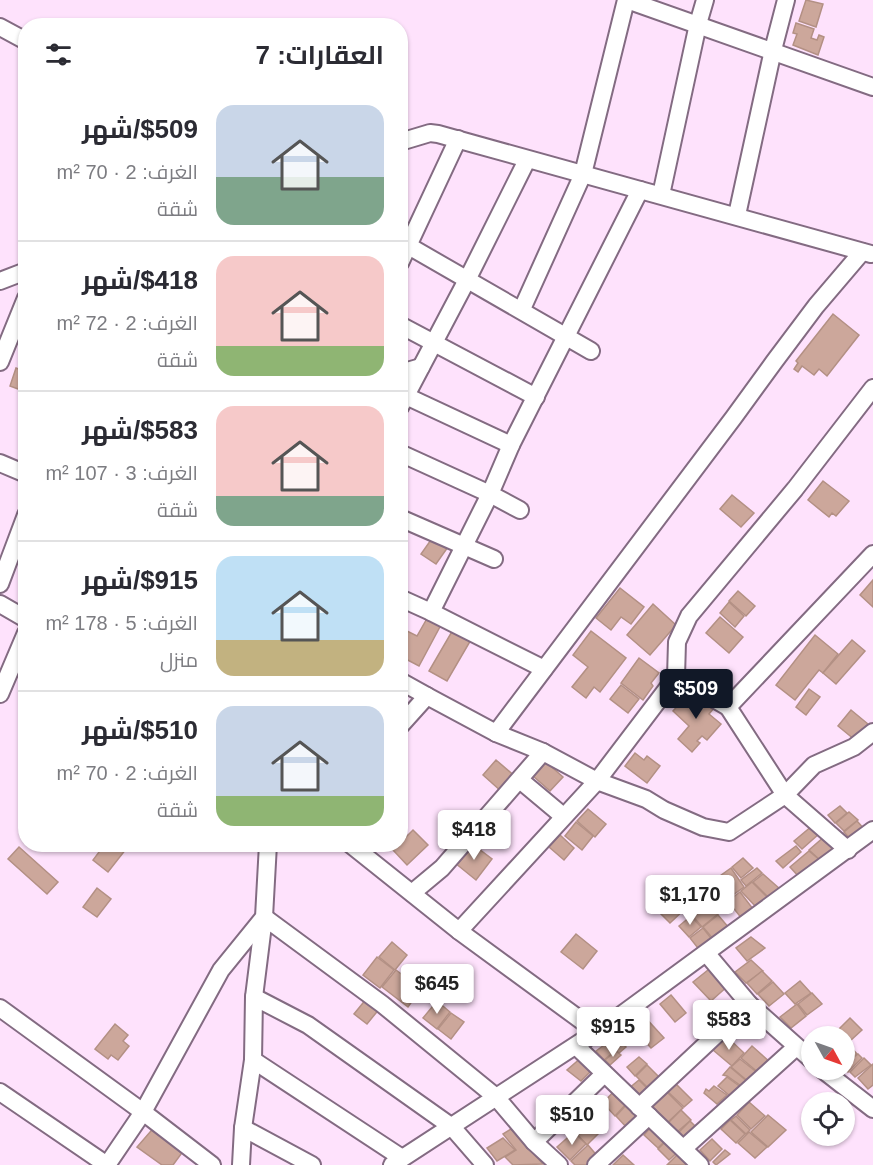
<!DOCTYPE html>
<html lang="ar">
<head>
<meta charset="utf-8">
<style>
  body { margin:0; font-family:Arial,Cairo,sans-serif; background:#f7f7f7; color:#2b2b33; direction:rtl; height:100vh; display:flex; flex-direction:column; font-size:22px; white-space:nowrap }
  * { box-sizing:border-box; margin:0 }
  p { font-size:20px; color:#7c7c81 }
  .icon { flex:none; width:33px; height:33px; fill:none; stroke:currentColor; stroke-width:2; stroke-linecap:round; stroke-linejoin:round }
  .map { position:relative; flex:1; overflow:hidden; direction:ltr }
  .details { position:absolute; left:18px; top:18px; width:390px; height:834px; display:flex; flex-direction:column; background:#fff; border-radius:24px; box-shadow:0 2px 4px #0004; direction:rtl }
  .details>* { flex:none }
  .needle { width:39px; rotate:130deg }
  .controls { position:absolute; left:801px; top:1026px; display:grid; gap:12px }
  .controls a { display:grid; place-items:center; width:54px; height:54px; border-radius:50%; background:#fff; box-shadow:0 2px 4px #0004; font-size:30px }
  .price { position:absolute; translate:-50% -51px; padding:0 14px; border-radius:6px; background:#fff; color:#222; font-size:20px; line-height:39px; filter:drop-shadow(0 2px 3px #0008) }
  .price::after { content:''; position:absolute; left:50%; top:36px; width:18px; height:14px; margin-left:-9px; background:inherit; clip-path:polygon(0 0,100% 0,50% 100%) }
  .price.selected { background:#111827; color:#fff }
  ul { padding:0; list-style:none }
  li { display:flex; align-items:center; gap:18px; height:150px; padding:0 24px }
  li+li { border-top:2px solid #e1e1e2 }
  li span { display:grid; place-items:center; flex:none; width:168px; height:120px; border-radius:18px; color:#555 }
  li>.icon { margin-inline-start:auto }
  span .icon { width:72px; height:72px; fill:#fffc; stroke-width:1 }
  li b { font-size:26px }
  h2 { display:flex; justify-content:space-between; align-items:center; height:72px; padding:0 24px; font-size:26px }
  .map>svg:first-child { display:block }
</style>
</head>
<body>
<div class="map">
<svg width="873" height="1165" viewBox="0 0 873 1165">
  <rect width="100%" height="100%" fill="#fee2fc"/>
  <g fill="#cca79b" stroke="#b39084" stroke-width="1.5">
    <path d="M 806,0 L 823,4 L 816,27 L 799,21 Z"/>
    <path d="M 796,23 L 814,29 L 811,38 L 817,40 L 819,35 L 824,37 L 818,55 L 793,45 L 797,34 L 793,33 Z"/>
    <path d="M 833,314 L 859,335 L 827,376 L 819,369 L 814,375 L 802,366 L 798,372 L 794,369 L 798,363 L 796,361 Z"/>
    <path d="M 16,368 L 26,372 L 26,392 L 10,386 Z"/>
    <path d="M 823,481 L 849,501 L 836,516 L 832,513 L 829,517 L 808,500 Z"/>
    <path d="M 732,495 L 754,513 L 741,527 L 720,509 Z"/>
    <path d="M 433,537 L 448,547 L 436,564 L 421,554 Z"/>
    <path d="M 873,580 L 873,607 L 860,595 Z"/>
    <path d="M 620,588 L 644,607 L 631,624 L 621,617 L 611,630 L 596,618 Z"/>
    <path d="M 738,591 L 755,606 L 746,616 L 729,601 Z"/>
    <path d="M 729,602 L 744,616 L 735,627 L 720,613 Z"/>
    <path d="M 653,604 L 676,625 L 650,655 L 627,635 Z"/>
    <path d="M 429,615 L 442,623 L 419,666 L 400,656 L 400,638 L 405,630 L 417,636 Z"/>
    <path d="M 720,617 L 743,637 L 729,653 L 706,633 Z"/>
    <path d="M 454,628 L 472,638 L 447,681 L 429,671 Z"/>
    <path d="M 591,631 L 626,658 L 600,692 L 594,687 L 586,698 L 572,687 L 588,667 L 573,655 Z"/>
    <path d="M 815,635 L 838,654 L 823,673 L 819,670 L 795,700 L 776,685 Z"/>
    <path d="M 852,640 L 865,651 L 836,684 L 823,673 Z"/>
    <path d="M 639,658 L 659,673 L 651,683 L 653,686 L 643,700 L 621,683 Z"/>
    <path d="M 26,685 L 26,698 L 19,693 Z"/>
    <path d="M 621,685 L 639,699 L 628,713 L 610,699 Z"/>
    <path d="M 693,689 L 714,708 L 709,714 L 721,724 L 707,740 L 702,736 L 697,741 L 700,743 L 692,752 L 678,739 L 689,726 L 673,711 Z"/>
    <path d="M 809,689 L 820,697 L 806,715 L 796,707 Z"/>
    <path d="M 851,710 L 868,724 L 855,740 L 838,726 Z"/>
    <path d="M 635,753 L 644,760 L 647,756 L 660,766 L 647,783 L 625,766 Z"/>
    <path d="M 496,760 L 516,777 L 502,792 L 483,775 Z"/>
    <path d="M 546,762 L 563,777 L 550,791 L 533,776 Z"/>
    <path d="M 840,806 L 847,813 L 835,823 L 828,815 Z"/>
    <path d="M 588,809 L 606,824 L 595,837 L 577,821 Z"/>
    <path d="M 849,812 L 858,820 L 844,831 L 836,823 Z"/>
    <path d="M 857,821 L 865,830 L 852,841 L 844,832 Z"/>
    <path d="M 576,822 L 593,836 L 582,850 L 565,836 Z"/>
    <path d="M 812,826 L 820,833 L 802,849 L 794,841 Z"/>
    <path d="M 413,830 L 428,845 L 407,865 L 393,850 Z"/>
    <path d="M 560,835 L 574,848 L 564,860 L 549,847 Z"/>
    <path d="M 825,836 L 837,848 L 821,861 L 809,850 Z"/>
    <path d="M 471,843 L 492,859 L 476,880 L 455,863 Z"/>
    <path d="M 105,844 L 130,844 L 108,872 L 93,860 Z"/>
    <path d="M 796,846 L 801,852 L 783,868 L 776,861 Z"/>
    <path d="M 19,847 L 58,882 L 47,894 L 8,859 Z"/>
    <path d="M 809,851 L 822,862 L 800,878 L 790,867 Z"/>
    <path d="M 743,858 L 753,868 L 741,878 L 732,867 Z"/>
    <path d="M 731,868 L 744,887 L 726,900 L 713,881 Z"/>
    <path d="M 757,868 L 762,873 L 746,886 L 741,880 Z"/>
    <path d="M 763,874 L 780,889 L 770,899 L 753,882 Z"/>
    <path d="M 752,882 L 769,899 L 758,909 L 741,891 Z"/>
    <path d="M 97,888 L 111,899 L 97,917 L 83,907 Z"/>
    <path d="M 740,892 L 753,909 L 742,919 L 728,901 Z"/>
    <path d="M 675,897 L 686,908 L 670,923 L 659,912 Z"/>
    <path d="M 708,901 L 718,914 L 702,927 L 691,914 Z"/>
    <path d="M 718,915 L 729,928 L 714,940 L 703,927 Z"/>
    <path d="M 691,916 L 701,927 L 689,937 L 679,926 Z"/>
    <path d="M 703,928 L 714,942 L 701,952 L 690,938 Z"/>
    <path d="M 576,934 L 597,951 L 583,969 L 561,952 Z"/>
    <path d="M 751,937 L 765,948 L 747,961 L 736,948 Z"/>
    <path d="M 392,942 L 407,955 L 395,970 L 379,957 Z"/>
    <path d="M 377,957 L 394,970 L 380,988 L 363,975 Z"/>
    <path d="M 751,960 L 763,971 L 746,983 L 735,972 Z"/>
    <path d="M 713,966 L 729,985 L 711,1001 L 693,982 Z"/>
    <path d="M 396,970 L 421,989 L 408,1007 L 382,987 Z"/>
    <path d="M 762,971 L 772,981 L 757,994 L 747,983 Z"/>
    <path d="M 800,981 L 811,993 L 795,1004 L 785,993 Z"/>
    <path d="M 773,982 L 784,994 L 769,1006 L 758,994 Z"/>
    <path d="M 812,993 L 822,1004 L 807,1015 L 798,1004 Z"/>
    <path d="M 671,995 L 686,1013 L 675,1022 L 660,1004 Z"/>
    <path d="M 367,998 L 380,1008 L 367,1024 L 354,1014 Z"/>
    <path d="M 437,1001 L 450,1012 L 437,1029 L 423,1018 Z"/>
    <path d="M 797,1004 L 806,1016 L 791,1028 L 780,1017 Z"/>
    <path d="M 451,1013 L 464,1022 L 451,1039 L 438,1029 Z"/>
    <path d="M 643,1015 L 664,1038 L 651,1048 L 630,1025 Z"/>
    <path d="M 850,1018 L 862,1030 L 850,1041 L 838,1030 Z"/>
    <path d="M 115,1024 L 128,1035 L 123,1041 L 129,1046 L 118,1060 L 111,1055 L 108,1059 L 95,1049 Z"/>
    <path d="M 837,1031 L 844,1036 L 830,1036 L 833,1035 Z"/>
    <path d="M 613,1035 L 626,1047 L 619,1053 L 605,1042 Z"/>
    <path d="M 726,1036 L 744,1053 L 732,1066 L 713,1050 Z"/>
    <path d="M 607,1043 L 615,1051 L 604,1060 L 596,1051 Z"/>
    <path d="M 848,1044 L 857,1054 L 844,1064 L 844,1048 Z"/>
    <path d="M 752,1046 L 771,1063 L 760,1074 L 741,1058 Z"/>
    <path d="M 616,1051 L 621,1055 L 610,1065 L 605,1060 Z"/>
    <path d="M 858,1054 L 862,1058 L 848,1072 L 844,1065 Z"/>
    <path d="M 582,1057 L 595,1067 L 581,1081 L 567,1070 Z"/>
    <path d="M 639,1057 L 647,1064 L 635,1076 L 627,1067 Z"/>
    <path d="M 864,1058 L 871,1065 L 855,1077 L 850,1072 Z"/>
    <path d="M 740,1059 L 759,1074 L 750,1083 L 731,1067 Z"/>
    <path d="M 873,1064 L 873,1085 L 868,1089 L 858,1078 Z"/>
    <path d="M 647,1065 L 664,1082 L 652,1092 L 636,1076 Z"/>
    <path d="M 730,1067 L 749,1083 L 744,1088 L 727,1076 L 723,1075 Z"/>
    <path d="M 727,1077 L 746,1091 L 735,1100 L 718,1086 Z"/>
    <path d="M 639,1080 L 651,1092 L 641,1101 L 628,1089 Z"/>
    <path d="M 675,1083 L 692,1100 L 684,1107 L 666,1090 Z"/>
    <path d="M 714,1086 L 727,1095 L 717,1104 L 704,1093 L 706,1089 L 709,1091 Z"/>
    <path d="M 615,1090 L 628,1102 L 615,1116 L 603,1103 Z"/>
    <path d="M 666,1091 L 683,1108 L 667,1123 L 649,1105 Z"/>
    <path d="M 629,1102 L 642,1115 L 628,1129 L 616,1116 Z"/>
    <path d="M 749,1102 L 765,1116 L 751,1129 L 737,1115 Z"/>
    <path d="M 681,1110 L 691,1120 L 677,1132 L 668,1123 Z"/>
    <path d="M 768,1115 L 786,1130 L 768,1147 L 751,1132 Z"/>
    <path d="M 736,1116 L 750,1130 L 746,1134 L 731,1120 Z"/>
    <path d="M 588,1117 L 601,1131 L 587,1145 L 574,1131 Z"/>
    <path d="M 730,1120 L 745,1134 L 736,1143 L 721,1129 Z"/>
    <path d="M 690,1121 L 698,1129 L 686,1141 L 678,1133 Z"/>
    <path d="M 157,1124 L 187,1146 L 173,1165 L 162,1165 L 137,1147 Z"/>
    <path d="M 654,1124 L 669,1137 L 658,1148 L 644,1135 Z"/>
    <path d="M 511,1129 L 543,1164 L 513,1165 L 505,1157 L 516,1150 L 503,1134 Z"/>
    <path d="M 574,1132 L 586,1144 L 570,1160 L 557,1147 Z"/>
    <path d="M 749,1132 L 767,1147 L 755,1158 L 738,1143 Z"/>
    <path d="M 503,1138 L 515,1150 L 497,1161 L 487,1148 Z"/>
    <path d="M 669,1138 L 681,1149 L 669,1160 L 658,1149 Z"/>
    <path d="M 712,1139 L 722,1149 L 710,1161 L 700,1150 Z"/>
    <path d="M 588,1145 L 599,1158 L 592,1165 L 575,1165 L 571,1161 Z"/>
    <path d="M 682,1150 L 693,1165 L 667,1165 Z"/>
    <path d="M 725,1150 L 730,1154 L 716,1165 L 713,1162 Z"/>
    <path d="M 623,1155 L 634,1165 L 613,1165 Z"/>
  </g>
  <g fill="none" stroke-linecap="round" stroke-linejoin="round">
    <g stroke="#836b82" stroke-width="20">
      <g id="minor">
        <path d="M 627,0 L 873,87"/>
        <path d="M 0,27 L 26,41"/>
        <path d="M 400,142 L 430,133 L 438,134 L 871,254"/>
        <path d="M 661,195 L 698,24 L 705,0"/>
        <path d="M 737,215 L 773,50 L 786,0"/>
        <path d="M 400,241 L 591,351"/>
        <path d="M 400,263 L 458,139"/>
        <path d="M 0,281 L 26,271"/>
        <path d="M 522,309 L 583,174 L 626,0"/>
        <path d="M 400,325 L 536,397"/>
        <path d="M 0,362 L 26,298"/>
        <path d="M 400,373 L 421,367"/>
        <path d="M 406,396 L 511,445"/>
        <path d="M 400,407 L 468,278 L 527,160"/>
        <path d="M 400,453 L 490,494 L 520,510"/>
        <path d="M 0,463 L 26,474"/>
        <path d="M 400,518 L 494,559"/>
        <path d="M 0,584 L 26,515"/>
        <path d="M 400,598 L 431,612 L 490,494 L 511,445 L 640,190"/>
        <path d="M 0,604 L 26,619"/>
        <path d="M 431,612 L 544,669"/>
        <path d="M 676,677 L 728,707"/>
        <path d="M 400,681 L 427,696"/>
        <path d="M 0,694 L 26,633"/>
        <path d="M 400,726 L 427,696 L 496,733 L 543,752 L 597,781 L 646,799 L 664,810 L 703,827 L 729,832 L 785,795 L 814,765 L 854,747 L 873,732"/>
        <path d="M 496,733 L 734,417 L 774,362 L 816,306 L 862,252"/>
        <path d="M 520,780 L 563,816"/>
        <path d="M 350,844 L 459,931 L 597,1032"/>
        <path d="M 848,850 L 785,795 L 728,707 L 873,554"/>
        <path d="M 412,893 L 442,868 L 543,752"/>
        <path d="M 459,931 L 597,781 L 676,677 L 677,642 L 689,616 L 795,489 L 873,388"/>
        <path d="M 707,954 L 749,1004 L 812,1060"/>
        <path d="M 254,997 L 264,917 L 382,1004 L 496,1097 L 534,1142 L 559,1165"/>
        <path d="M 0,1008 L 143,1112 L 212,1165"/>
        <path d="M 576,1046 L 700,1165"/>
        <path d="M 253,1060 L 402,1158"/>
        <path d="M 823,1070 L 873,1109"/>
        <path d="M 0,1092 L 107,1165"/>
        <path d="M 639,1107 L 749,1004"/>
        <path d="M 243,1128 L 312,1165"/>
        <path d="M 534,1142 L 604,1074"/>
        <path d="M 684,1148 L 795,1048"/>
        <path d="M 107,1165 L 143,1112 L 221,970 L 264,917 L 268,844"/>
        <path d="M 241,1165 L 243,1128 L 253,1060 L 254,997 L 308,1025 L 452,1127 L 485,1165"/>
        <path d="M 392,1165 L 613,1021 L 873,830"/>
        <path d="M 596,1165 L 649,1116"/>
      </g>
    </g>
    <use href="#minor" stroke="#fff" stroke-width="16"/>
  </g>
</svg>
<div class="controls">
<a><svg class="needle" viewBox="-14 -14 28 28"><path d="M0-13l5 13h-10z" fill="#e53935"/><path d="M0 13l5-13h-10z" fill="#7c7c81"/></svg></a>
<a><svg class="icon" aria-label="locate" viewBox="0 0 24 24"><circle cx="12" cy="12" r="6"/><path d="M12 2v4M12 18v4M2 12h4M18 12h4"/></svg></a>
</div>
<b class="price selected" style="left:696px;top:720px">$509</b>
<b class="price" style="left:474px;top:861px">$418</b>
<b class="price" style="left:690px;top:926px">$1,170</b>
<b class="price" style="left:437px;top:1015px">$645</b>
<b class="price" style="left:729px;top:1051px">$583</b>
<b class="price" style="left:613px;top:1058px">$915</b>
<b class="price" style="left:572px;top:1146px">$510</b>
<section class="details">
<h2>العقارات: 7<svg class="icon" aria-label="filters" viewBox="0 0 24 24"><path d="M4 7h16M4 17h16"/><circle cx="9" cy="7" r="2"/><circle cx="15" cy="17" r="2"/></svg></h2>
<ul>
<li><span style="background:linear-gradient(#c9d6e8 60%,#7fa58c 0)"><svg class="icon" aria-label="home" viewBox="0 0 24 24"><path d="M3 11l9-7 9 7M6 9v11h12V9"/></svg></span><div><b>$509/شهر</b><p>الغرف: 2 · 70 m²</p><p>شقة</p></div></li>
<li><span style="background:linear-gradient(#f6c9c9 75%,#8fb573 0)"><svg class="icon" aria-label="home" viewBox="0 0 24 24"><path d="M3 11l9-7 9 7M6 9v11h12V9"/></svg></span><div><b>$418/شهر</b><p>الغرف: 2 · 72 m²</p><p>شقة</p></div></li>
<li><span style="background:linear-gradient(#f6c9c9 75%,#7fa58c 0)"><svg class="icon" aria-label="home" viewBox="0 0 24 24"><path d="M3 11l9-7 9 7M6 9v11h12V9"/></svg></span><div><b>$583/شهر</b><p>الغرف: 3 · 107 m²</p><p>شقة</p></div></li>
<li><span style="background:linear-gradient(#bfe0f5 70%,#c2b280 0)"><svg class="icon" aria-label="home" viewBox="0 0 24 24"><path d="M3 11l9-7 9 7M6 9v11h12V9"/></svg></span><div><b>$915/شهر</b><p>الغرف: 5 · 178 m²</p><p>منزل</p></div></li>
<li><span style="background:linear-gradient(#c9d6e8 75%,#8fb573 0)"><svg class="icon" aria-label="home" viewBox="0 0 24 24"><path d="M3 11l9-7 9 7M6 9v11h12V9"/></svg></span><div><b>$510/شهر</b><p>الغرف: 2 · 70 m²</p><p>شقة</p></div></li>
</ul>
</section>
</div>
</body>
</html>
